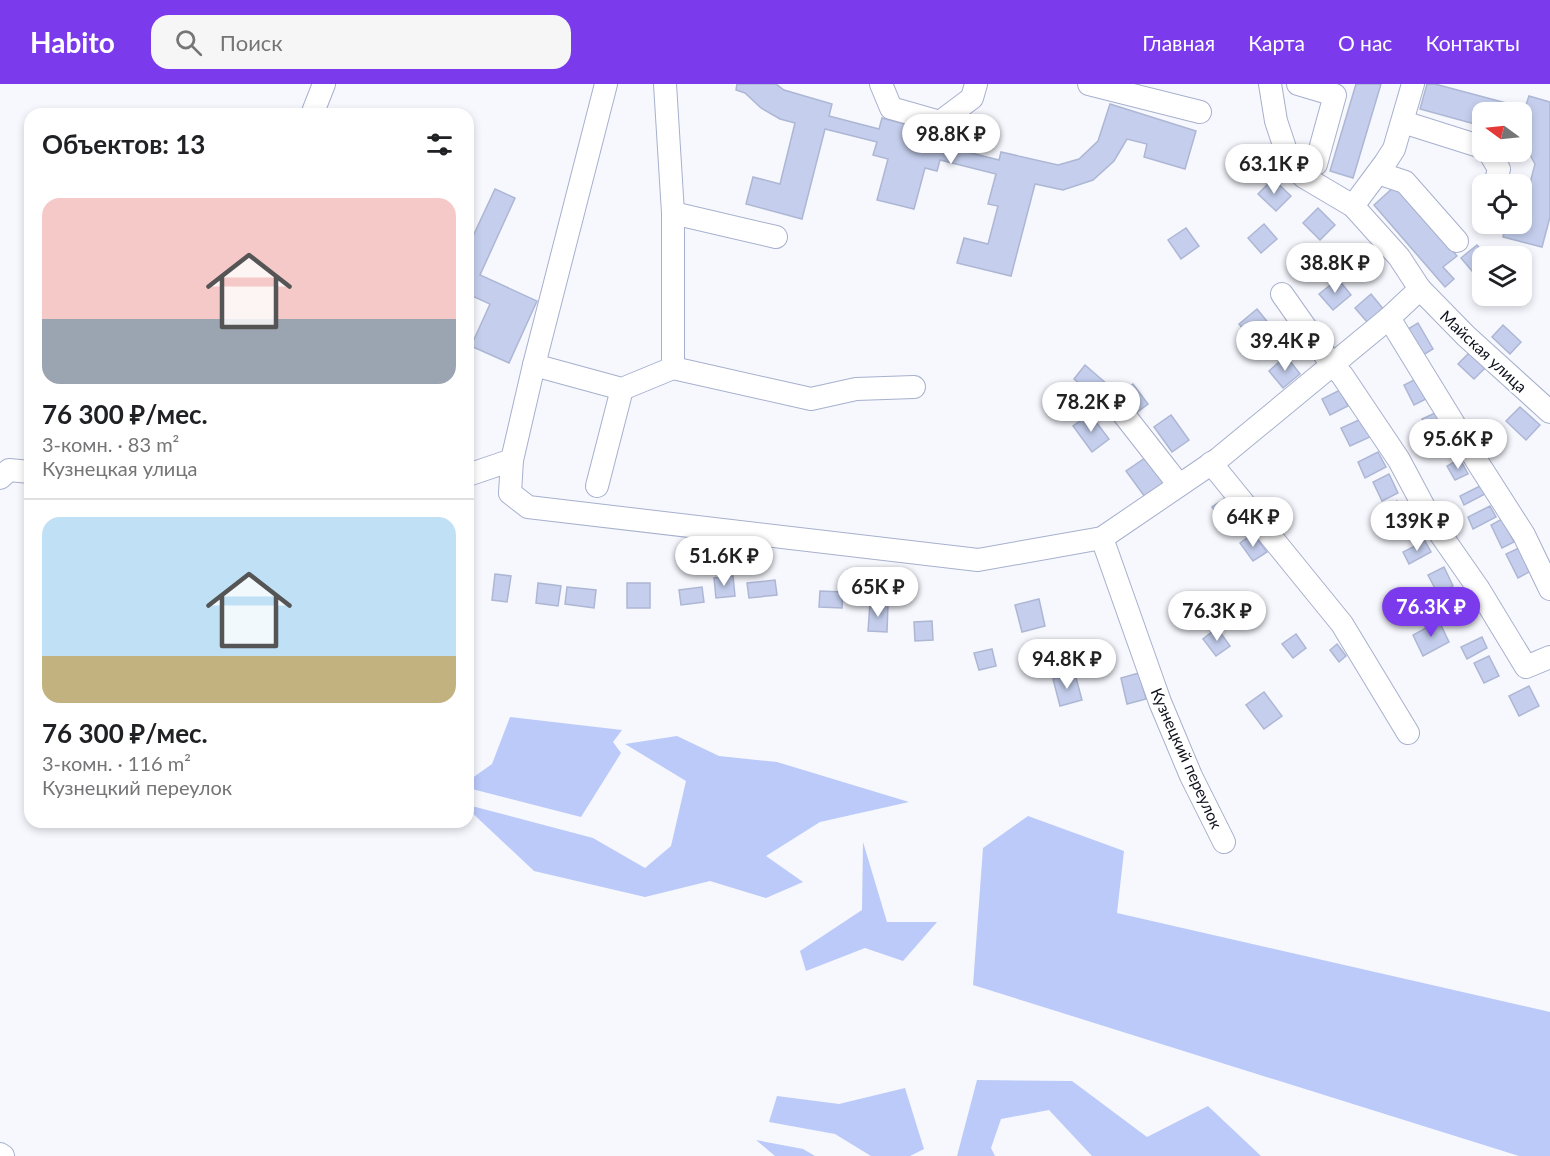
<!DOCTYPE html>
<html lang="ru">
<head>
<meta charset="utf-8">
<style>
  body { margin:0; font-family:Lato,sans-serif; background:#f6f6f6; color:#202124; height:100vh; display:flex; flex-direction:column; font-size:22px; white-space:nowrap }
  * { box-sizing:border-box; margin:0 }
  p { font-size:20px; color:#757577 }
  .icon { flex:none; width:33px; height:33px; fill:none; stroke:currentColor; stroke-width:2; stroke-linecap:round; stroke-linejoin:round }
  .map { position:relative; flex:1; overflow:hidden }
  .sheet { position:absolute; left:24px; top:24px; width:450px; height:720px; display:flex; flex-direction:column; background:#fff; border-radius:18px; box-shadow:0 3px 9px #0003 }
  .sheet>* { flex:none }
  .needle { width:39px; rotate:285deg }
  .tools { position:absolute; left:1472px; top:18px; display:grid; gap:12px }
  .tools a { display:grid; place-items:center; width:60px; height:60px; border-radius:12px; background:#fff; box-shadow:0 3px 9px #0003; font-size:30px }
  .price { position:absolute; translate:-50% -51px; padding:0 14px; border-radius:21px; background:#fff; color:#222; font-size:20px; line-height:39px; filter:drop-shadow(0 2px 3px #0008) }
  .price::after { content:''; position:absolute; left:50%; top:36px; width:18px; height:14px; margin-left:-9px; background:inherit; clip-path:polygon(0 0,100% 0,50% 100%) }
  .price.active { background:#7c3aed; color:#fff }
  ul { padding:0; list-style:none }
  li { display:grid; align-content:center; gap:12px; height:318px; padding:0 18px }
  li+li { border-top:2px solid #e0e0e0 }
  li span { display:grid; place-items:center; height:186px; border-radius:18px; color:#555 }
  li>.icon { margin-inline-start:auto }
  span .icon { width:108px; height:108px; fill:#fffc; stroke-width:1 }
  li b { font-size:26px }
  h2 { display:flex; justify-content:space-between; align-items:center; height:72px; padding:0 18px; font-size:26px }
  header { display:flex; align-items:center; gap:36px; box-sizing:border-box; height:84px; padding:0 30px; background:#7c3aed; color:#fff }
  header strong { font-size:28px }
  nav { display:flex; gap:33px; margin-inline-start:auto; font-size:21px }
  .search { width:420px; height:54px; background:#f6f6f6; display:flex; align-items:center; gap:15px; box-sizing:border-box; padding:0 21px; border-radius:18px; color:#757577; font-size:22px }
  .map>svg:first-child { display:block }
</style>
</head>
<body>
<header>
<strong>Habito</strong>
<div class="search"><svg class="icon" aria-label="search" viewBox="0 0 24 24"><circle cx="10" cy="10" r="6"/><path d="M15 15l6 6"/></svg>Поиск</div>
<nav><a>Главная</a><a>Карта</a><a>О нас</a><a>Контакты</a></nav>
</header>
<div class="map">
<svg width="1550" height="1072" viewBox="0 0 1550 1072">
  <rect width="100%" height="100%" fill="#f6f8fe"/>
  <g fill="#bbcaf9">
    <path d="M 510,633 L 622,646 L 613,658 L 621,669 L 581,733 L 468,704 L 468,697 L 492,680 Z"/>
    <path d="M 677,652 L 719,672 L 777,678 L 909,718 L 820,738 L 766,772 L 803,798 L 766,814 L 710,797 L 645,813 L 534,787 L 468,725 L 468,721 L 593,754 L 645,784 L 671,762 L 686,697 L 625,660 Z"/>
    <path d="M 1028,732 L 1124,767 L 1117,829 L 1550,928 L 1550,1072 L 1519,1072 L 973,901 L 983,764 Z"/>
    <path d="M 863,758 L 887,838 L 937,838 L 903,877 L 865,864 L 806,887 L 800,867 L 862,826 Z"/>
    <path d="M 977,996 L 1072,997 L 1147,1053 L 1208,1022 L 1261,1072 L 1092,1072 L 1049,1026 L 1001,1035 L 991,1064 L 995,1072 L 957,1072 Z"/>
    <path d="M 905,1004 L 924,1065 L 910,1072 L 871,1072 L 835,1050 L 769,1038 L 777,1012 L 839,1020 Z"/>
    <path d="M 756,1056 L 803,1065 L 815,1072 L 775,1072 Z"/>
  </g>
  <g fill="#c5cfed" stroke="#adb7d4" stroke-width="1.5">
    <path d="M 737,0 L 776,0 L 784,6 L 832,20 L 829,32 L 879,45 L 882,34 L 946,51 L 943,62 L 999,76 L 1001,68 L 1058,81 L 1079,75 L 1098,57 L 1110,20 L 1196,47 L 1185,85 L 1144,73 L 1147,60 L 1127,55 L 1114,77 L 1093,96 L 1063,106 L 1035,100 L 1011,192 L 957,179 L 964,154 L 988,160 L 998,122 L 988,120 L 996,90 L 940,76 L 937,87 L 925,84 L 914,125 L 877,116 L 888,75 L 873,71 L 877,58 L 825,45 L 802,135 L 746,120 L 753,93 L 780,100 L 795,39 L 780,35 L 761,24 L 745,9 L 736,6 Z"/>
    <path d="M 1356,0 L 1381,0 L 1353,94 L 1330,87 Z"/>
    <path d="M 1427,0 L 1435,0 L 1525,24 L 1529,12 L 1550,18 L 1550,133 L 1542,163 L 1503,153 L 1506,140 L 1521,140 L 1521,126 L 1523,126 L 1535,80 L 1521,54 L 1521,28 L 1482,28 L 1482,42 L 1420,25 Z"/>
    <path d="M 1273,95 L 1291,112 L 1276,127 L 1258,110 Z"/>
    <path d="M 1396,101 L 1457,172 L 1443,183 L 1454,195 L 1445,203 L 1374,121 Z"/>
    <path d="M 495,105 L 515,114 L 480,191 L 537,217 L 509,279 L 471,262 L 490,220 L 468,210 L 468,163 Z"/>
    <path d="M 1318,124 L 1335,141 L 1320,156 L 1303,139 Z"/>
    <path d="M 1264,140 L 1277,155 L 1261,169 L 1248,154 Z"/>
    <path d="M 1186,144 L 1199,162 L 1181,175 L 1168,156 Z"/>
    <path d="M 1477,161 L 1486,172 L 1482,172 L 1482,179 L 1472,187 L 1461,174 Z"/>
    <path d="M 1338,195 L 1351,211 L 1333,226 L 1319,210 Z"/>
    <path d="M 1371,210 L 1384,226 L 1368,239 L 1355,224 Z"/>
    <path d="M 1257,225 L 1270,241 L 1253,256 L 1239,240 Z"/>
    <path d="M 1418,239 L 1433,265 L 1418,274 L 1403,248 Z"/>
    <path d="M 1503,241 L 1521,258 L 1510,270 L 1492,253 Z"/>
    <path d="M 1474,264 L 1490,279 L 1474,295 L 1458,280 Z"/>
    <path d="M 1286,272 L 1300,290 L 1283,304 L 1269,287 Z"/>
    <path d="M 1085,281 L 1107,300 L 1096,314 L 1074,295 Z"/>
    <path d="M 1416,295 L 1426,315 L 1414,321 L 1404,301 Z"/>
    <path d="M 1133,300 L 1148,320 L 1132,332 L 1117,312 Z"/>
    <path d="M 1340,306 L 1348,322 L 1330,331 L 1322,315 Z"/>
    <path d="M 1520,323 L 1540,341 L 1526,356 L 1506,337 Z"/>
    <path d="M 1437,328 L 1449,351 L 1434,359 L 1422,335 Z"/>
    <path d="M 1090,330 L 1109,355 L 1092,368 L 1073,342 Z"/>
    <path d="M 1171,331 L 1189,356 L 1172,368 L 1154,343 Z"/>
    <path d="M 1361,335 L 1370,353 L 1350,362 L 1341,344 Z"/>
    <path d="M 1378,368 L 1386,383 L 1365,394 L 1358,378 Z"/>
    <path d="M 1145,374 L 1164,399 L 1145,413 L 1126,387 Z"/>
    <path d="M 1460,375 L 1468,390 L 1455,396 L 1447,382 Z"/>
    <path d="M 1389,390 L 1398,409 L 1382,417 L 1373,398 Z"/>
    <path d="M 1480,402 L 1485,410 L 1464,421 L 1460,412 Z"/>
    <path d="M 1228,412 L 1233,421 L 1218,431 L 1212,423 Z"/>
    <path d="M 1397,417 L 1409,440 L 1391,448 L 1380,426 Z"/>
    <path d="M 1490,422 L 1496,433 L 1473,445 L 1468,433 Z"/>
    <path d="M 1502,435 L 1514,458 L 1502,464 L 1491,441 Z"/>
    <path d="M 1253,450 L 1267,468 L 1253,477 L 1240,459 Z"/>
    <path d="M 1425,457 L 1431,468 L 1409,480 L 1403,468 Z"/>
    <path d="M 1519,464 L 1531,487 L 1518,494 L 1506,470 Z"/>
    <path d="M 1444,483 L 1453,502 L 1438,510 L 1428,491 Z"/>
    <path d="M 848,486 L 868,487 L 867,510 L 847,509 Z"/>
    <path d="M 495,490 L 511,492 L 507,518 L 492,516 Z"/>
    <path d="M 733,492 L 735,512 L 716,514 L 714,494 Z"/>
    <path d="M 775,496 L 777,511 L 749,514 L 747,499 Z"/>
    <path d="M 538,499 L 561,502 L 558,522 L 536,519 Z"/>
    <rect x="627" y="499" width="23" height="25"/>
    <path d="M 567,503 L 596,506 L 594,524 L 565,520 Z"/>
    <path d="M 702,503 L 704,518 L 681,521 L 679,506 Z"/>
    <path d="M 820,507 L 843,508 L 842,524 L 819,523 Z"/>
    <path d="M 1453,513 L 1459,524 L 1441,533 L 1435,523 Z"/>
    <path d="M 1039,515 L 1045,542 L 1022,548 L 1015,521 Z"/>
    <path d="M 870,519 L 888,520 L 887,548 L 868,547 Z"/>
    <path d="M 932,537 L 933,556 L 915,557 L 914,538 Z"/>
    <path d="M 1439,537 L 1449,558 L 1423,572 L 1413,551 Z"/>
    <path d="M 1217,544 L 1230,562 L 1216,572 L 1203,555 Z"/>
    <path d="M 1296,550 L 1306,564 L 1293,574 L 1282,560 Z"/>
    <path d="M 1482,553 L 1487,564 L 1467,575 L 1461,563 Z"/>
    <path d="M 1337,560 L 1346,572 L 1339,578 L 1330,566 Z"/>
    <path d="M 992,565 L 996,582 L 979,586 L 974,569 Z"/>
    <path d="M 1489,572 L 1499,592 L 1484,599 L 1474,579 Z"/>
    <path d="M 1139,589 L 1146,615 L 1127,620 L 1121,594 Z"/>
    <path d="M 1075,590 L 1082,616 L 1060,622 L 1053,595 Z"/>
    <path d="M 1529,602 L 1539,622 L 1519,632 L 1509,612 Z"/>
    <path d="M 1264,608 L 1282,632 L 1264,645 L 1246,621 Z"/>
  </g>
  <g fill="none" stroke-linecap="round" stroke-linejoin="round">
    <g stroke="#a7b0cd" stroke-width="24">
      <g id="minor">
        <path d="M 665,0 L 673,129 L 673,284"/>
        <path d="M 881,0 L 891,24 L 940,38 L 972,14 L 976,0"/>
        <path d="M 1089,0 L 1200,28"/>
        <path d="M 1270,0 L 1276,37 L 1285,64 L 1296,86 L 1304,93 L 1353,122 L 1399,173 L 1420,205 L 1466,252 L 1550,328"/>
        <path d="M 1298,0 L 1335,11 L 1316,80"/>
        <path d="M 317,30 L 313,28 L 324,0"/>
        <path d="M 1403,38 L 1482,63"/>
        <path d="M 1489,68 L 1499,85 L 1495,100"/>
        <path d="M 1378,89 L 1405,98 L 1457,157"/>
        <path d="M 1353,122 L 1385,79 L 1394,65 L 1413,0"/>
        <path d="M 673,129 L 776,153"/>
        <path d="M 1282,210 L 1332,281 L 1342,291 L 1399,376 L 1432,438 L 1478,504 L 1526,583 L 1550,573"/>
        <path d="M 1389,234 L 1478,379 L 1524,451 L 1550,505"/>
        <path d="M 534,281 L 622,305 L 673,284 L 811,315 L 856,305 L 914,303"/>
        <path d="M 1114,318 L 1179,401"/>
        <path d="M 512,376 L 534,281 L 606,0"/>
        <path d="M 1211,379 L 1342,540 L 1408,649"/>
        <path d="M 468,391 L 512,376 L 510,409 L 528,423 L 978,476 L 1102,454 L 1218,375 L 1389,234 L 1420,205"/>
        <path d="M 0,394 L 9,386 L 30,388"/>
        <path d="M 597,402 L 622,305"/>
        <path d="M 1102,454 L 1160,618 L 1191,692 L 1224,758"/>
        <path d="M 0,1070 L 3,1072"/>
      </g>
    </g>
    <use href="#minor" stroke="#fff" stroke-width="22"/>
  </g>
  <g text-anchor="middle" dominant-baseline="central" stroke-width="5" stroke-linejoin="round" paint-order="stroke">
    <g font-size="16" fill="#0e111c" stroke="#fff">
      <text transform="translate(1484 267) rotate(43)">Майская улица</text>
      <text transform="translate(1187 674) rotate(66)">Кузнецкий переулок</text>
    </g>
  </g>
</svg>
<div class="tools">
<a><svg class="needle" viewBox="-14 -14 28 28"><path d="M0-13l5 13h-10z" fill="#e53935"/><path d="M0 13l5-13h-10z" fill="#757577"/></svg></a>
<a><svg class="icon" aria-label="locate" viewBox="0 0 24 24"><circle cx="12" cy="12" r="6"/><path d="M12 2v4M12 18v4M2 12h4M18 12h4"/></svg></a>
<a><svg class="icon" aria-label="layers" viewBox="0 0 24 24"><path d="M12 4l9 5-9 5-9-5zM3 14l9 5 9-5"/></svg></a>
</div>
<b class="price" style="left:951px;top:81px">98.8K ₽</b>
<b class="price" style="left:1274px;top:111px">63.1K ₽</b>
<b class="price" style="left:1335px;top:210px">38.8K ₽</b>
<b class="price" style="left:1285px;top:288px">39.4K ₽</b>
<b class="price" style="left:1091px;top:349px">78.2K ₽</b>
<b class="price" style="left:1458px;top:386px">95.6K ₽</b>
<b class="price" style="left:1253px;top:464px">64K ₽</b>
<b class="price" style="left:1417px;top:468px">139K ₽</b>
<b class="price" style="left:724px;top:503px">51.6K ₽</b>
<b class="price" style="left:878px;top:534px">65K ₽</b>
<b class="price active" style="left:1431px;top:554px">76.3K ₽</b>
<b class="price" style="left:1217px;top:558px">76.3K ₽</b>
<b class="price" style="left:1067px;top:606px">94.8K ₽</b>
<section class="sheet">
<h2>Объектов: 13<svg class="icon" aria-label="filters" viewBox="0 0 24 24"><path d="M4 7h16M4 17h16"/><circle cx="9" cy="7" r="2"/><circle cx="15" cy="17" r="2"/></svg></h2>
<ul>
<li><span style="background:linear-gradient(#f6c9c9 65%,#9aa5b1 0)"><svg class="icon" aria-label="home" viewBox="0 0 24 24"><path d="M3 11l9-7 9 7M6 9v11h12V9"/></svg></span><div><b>76 300 ₽/мес.</b><p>3-комн. · 83 m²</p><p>Кузнецкая улица</p></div></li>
<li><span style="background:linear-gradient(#bfe0f5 75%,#c2b280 0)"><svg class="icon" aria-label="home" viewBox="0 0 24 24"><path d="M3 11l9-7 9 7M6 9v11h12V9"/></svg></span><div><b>76 300 ₽/мес.</b><p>3-комн. · 116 m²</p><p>Кузнецкий переулок</p></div></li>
</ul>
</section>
</div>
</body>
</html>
